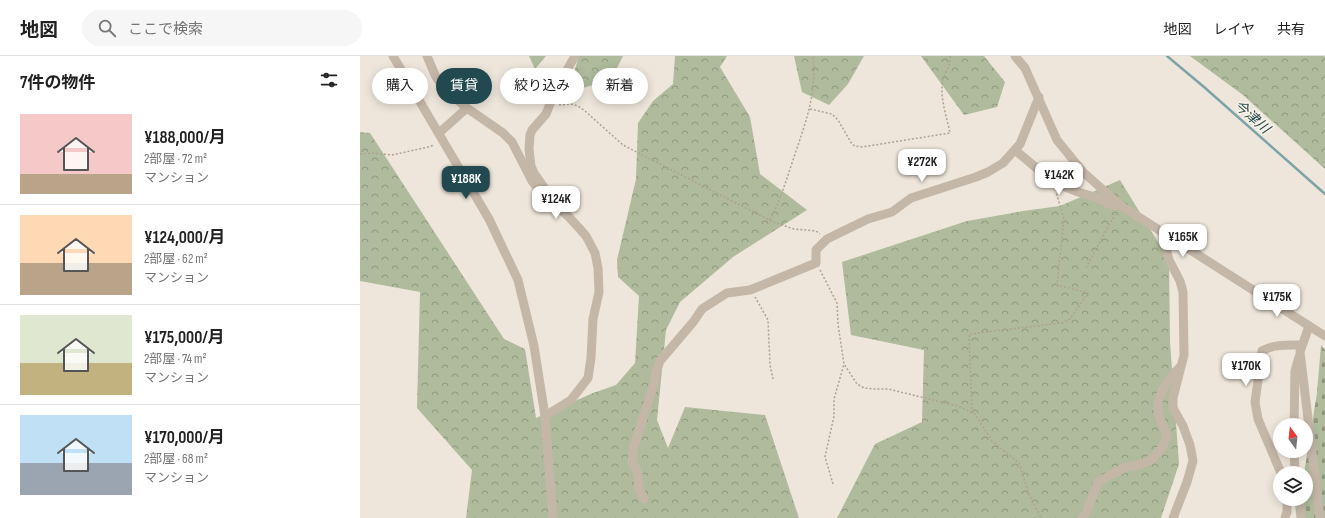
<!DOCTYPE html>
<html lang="ja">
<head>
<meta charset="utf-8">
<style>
  body { margin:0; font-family:"Sofia Sans Condensed","Noto Sans JP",sans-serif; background:#f6f6f6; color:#222; height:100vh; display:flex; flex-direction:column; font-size:15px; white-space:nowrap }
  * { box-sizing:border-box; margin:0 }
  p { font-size:13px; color:#767676 }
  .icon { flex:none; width:22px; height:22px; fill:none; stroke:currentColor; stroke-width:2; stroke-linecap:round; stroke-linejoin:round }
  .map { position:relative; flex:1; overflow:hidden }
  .panel { display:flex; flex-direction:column; background:#fff; width:360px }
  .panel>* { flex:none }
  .guide { position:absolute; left:12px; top:12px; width:380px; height:36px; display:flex; gap:8px }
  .needle { width:26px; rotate:345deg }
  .controls { position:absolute; left:913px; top:362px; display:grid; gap:8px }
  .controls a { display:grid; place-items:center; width:40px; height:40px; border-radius:50%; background:#fff; box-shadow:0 2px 10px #0003; font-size:20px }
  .price { position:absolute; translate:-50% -34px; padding:0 9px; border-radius:8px; background:#fff; color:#222; font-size:13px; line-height:26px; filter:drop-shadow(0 1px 2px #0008) }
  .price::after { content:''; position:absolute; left:50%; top:24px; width:12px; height:9px; margin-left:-6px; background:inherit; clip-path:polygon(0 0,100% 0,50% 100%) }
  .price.current { background:#21494f; color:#fff }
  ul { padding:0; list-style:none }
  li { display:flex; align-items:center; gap:12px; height:100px; padding:0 20px }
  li+li { border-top:1px solid #e0e0e0 }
  li span { display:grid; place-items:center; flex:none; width:112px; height:80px; border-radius:0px; color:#555 }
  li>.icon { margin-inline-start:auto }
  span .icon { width:48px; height:48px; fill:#fffc; stroke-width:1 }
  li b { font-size:17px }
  h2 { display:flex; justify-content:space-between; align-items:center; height:48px; padding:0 20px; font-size:17px }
  .tag { padding:0 14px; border-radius:18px; background:#fff; box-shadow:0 2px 10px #0003; font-size:14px; line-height:36px }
  .tag.current { background:#21494f; color:#fff }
  header { display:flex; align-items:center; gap:24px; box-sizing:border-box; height:56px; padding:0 20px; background:#fff; border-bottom:1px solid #e0e0e0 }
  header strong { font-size:19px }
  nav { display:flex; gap:22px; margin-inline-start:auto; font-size:14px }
  .search { width:280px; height:36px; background:#f6f6f6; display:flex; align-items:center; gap:10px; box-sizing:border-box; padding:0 14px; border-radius:22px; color:#767676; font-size:15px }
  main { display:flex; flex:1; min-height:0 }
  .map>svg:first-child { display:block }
</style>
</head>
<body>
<header>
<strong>地図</strong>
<div class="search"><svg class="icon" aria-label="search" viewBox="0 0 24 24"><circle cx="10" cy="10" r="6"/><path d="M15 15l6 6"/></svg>ここで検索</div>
<nav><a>地図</a><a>レイヤ</a><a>共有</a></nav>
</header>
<main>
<section class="panel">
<h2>7件の物件<svg class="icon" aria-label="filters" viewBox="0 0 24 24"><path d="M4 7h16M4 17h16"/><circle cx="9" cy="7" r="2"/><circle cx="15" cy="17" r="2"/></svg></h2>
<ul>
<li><span style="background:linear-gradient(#f6c9c9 75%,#b9a48a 0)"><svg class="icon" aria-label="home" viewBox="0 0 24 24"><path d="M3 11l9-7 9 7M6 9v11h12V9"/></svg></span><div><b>¥188,000/月</b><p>2部屋 · 72 m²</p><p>マンション</p></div></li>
<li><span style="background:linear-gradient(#ffd9b3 60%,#b9a48a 0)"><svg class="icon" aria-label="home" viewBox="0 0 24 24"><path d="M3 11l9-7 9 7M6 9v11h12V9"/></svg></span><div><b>¥124,000/月</b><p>2部屋 · 62 m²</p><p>マンション</p></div></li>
<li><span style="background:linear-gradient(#dfe7d0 60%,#c2b280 0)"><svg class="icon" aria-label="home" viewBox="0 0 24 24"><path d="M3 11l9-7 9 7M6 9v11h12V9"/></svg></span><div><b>¥175,000/月</b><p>2部屋 · 74 m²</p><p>マンション</p></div></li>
<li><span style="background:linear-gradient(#bfe0f5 60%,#9aa5b1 0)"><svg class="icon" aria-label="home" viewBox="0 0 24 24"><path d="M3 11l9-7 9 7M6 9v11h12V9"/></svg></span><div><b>¥170,000/月</b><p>2部屋 · 68 m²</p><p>マンション</p></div></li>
</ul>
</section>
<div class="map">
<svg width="965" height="462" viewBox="0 0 965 462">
  <defs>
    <pattern id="forest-crowns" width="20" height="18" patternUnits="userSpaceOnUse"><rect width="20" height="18" fill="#afbb9c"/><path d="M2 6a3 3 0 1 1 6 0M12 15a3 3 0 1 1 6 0" fill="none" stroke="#8f987f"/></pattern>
    <pattern id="cemetery-stones" width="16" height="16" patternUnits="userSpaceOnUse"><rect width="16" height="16" fill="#afbb9c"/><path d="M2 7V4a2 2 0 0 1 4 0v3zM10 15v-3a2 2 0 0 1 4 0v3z" fill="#8f987f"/></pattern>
  </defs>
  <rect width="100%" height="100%" fill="#eee6da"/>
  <g fill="url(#forest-crowns)">
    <path d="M 169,0 L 186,0 L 175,13 Z"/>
    <path d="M 219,0 L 263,0 L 251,24 L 208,36 Z"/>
    <path d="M 315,0 L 367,0 L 360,11 L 390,61 L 400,118 L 447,154 L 373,201 L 320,246 L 306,274 L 297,364 L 308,392 L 325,351 L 405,359 L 439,462 L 106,462 L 112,414 L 57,352 L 60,236 L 0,225 L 0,76 L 10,77 L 144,283 L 165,293 L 176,362 L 233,337 L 256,329 L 275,307 L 279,240 L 258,221 L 257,204 L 276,123 L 278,67 L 293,45 L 313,28 Z"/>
    <path d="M 434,0 L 504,0 L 488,28 L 469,49 L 442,36 Z"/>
    <path d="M 561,0 L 624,0 L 645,26 L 637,51 L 604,59 Z"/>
    <path d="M 830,0 L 965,0 L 965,113 L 883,39 Z"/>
    <path d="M 760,124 L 809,204 L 810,286 L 819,408 L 801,462 L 477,462 L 515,388 L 562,366 L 564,294 L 491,279 L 482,206 L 607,165 L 663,155 L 700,150 Z"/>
  </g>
  <path fill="url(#cemetery-stones)" d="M 961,289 L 965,294 L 965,462 L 937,462 L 940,443 L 946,443 L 946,417 L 944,417 L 957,337 Z"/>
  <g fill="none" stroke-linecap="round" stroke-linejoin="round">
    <path stroke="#7ca3a8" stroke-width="2.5" d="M 807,0 L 844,31 L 965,138"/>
    <g stroke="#b0a192" stroke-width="1.5" stroke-dasharray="2 2" stroke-linecap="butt">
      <path d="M 199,49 L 211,48 L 218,50 L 225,55 L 263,89 L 413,166 L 434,173 L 456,175 L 460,178"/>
      <path d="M 450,53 L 472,58 L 478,64 L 492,88 L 495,90 L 502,91 L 590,77 C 587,62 581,45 582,30 C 582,19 592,9 590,0"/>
      <path d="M 0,98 L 13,97 L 32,99 L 68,91 L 74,89"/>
      <path d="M 410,164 C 420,145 426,125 433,104 C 445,68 457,39 453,0"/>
      <path d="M 726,212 L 755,158"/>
      <path d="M 460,214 L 477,247 L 478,268 L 484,308 L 497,328 L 504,332 L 514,333 L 528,333 L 598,350 L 615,358 L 632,385 L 659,407 L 669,438 L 681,462"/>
      <path d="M 395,241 L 408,264 L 410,309 L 413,323"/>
      <path d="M 612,357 L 609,278 L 702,267 L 710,263 L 728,237 L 697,229 L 704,163 L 696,136"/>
      <path d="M 473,428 L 465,401 L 474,360 L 474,343 L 484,308"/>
    </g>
    <g stroke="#c5b7a8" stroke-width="9">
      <path d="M 33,0 L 129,163 L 158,224 L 174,290 L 185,360 L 193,462"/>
      <path d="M 67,0 L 75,19 L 84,33 L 107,52 L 143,77 L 152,86 L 172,125 L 183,138 L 208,160 L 219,172 L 226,180 L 235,197 L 238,212 L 239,236 L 233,263 L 231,302 L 228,322 L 211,344 L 185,360"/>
      <path d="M 655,0 L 665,12 L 697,84 L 723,116 L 760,149 L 965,280"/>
      <path d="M 79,77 L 107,52"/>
      <path d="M 655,94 L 693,126 L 718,136 L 738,142 L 751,149 L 760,149"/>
      <path d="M 188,137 L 174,117 L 171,110 L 169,93 L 170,79 L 172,74 L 186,58 L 195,35 L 215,0"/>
      <path d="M 806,178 L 807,196 L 809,204 L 820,225 L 823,236 L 824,299 L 813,342 L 813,352 L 823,370 L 830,389 L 833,405 L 827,426 L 813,462"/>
      <path d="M 949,270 L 940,296 L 960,462"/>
      <path d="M 934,369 L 935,315 L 939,301"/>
      <path d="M 934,395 L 935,417"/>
      <path d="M 921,417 L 898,363 L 895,346 L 902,295 C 914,288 928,289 942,289"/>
      <path d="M 284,443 L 279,433 L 278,418 L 272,405 L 273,393 L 294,328 L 296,316 L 300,305 L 334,265 L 342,253 L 367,237 L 390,234 L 456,207 L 456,194 L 467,183 L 508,163 L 532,156 L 551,142 L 616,121 L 628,116 L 643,107 L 660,88 L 679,41"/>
      <path d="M 939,443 L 941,462"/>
      <path d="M 722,462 L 726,457 L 738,426 L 766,411 L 779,409 L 791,404 L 801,393 L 807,380 C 804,371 799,364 798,354 C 796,340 810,320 820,311"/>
      <path d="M 925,462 L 927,456 L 927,443"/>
    </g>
  </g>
  <g text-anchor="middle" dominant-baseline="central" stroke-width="3.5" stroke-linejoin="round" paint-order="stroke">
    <g font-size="14" font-style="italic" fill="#21494f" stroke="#f7f0e6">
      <text transform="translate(892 61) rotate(41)">今津川</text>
    </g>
  </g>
</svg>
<div class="controls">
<a><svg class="needle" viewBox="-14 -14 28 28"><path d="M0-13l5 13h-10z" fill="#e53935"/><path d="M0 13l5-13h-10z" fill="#767676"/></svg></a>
<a><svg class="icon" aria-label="layers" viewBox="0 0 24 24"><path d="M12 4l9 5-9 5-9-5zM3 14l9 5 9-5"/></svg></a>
</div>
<b class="price" style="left:562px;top:127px">¥272K</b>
<b class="price" style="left:699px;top:140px">¥142K</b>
<b class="price current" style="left:106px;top:144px">¥188K</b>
<b class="price" style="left:196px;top:164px">¥124K</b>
<b class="price" style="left:823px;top:202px">¥165K</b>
<b class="price" style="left:917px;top:262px">¥175K</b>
<b class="price" style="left:886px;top:331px">¥170K</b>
<div class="guide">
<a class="tag">購入</a>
<a class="tag current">賃貸</a>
<a class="tag">絞り込み</a>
<a class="tag">新着</a>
</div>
</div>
</main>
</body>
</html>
